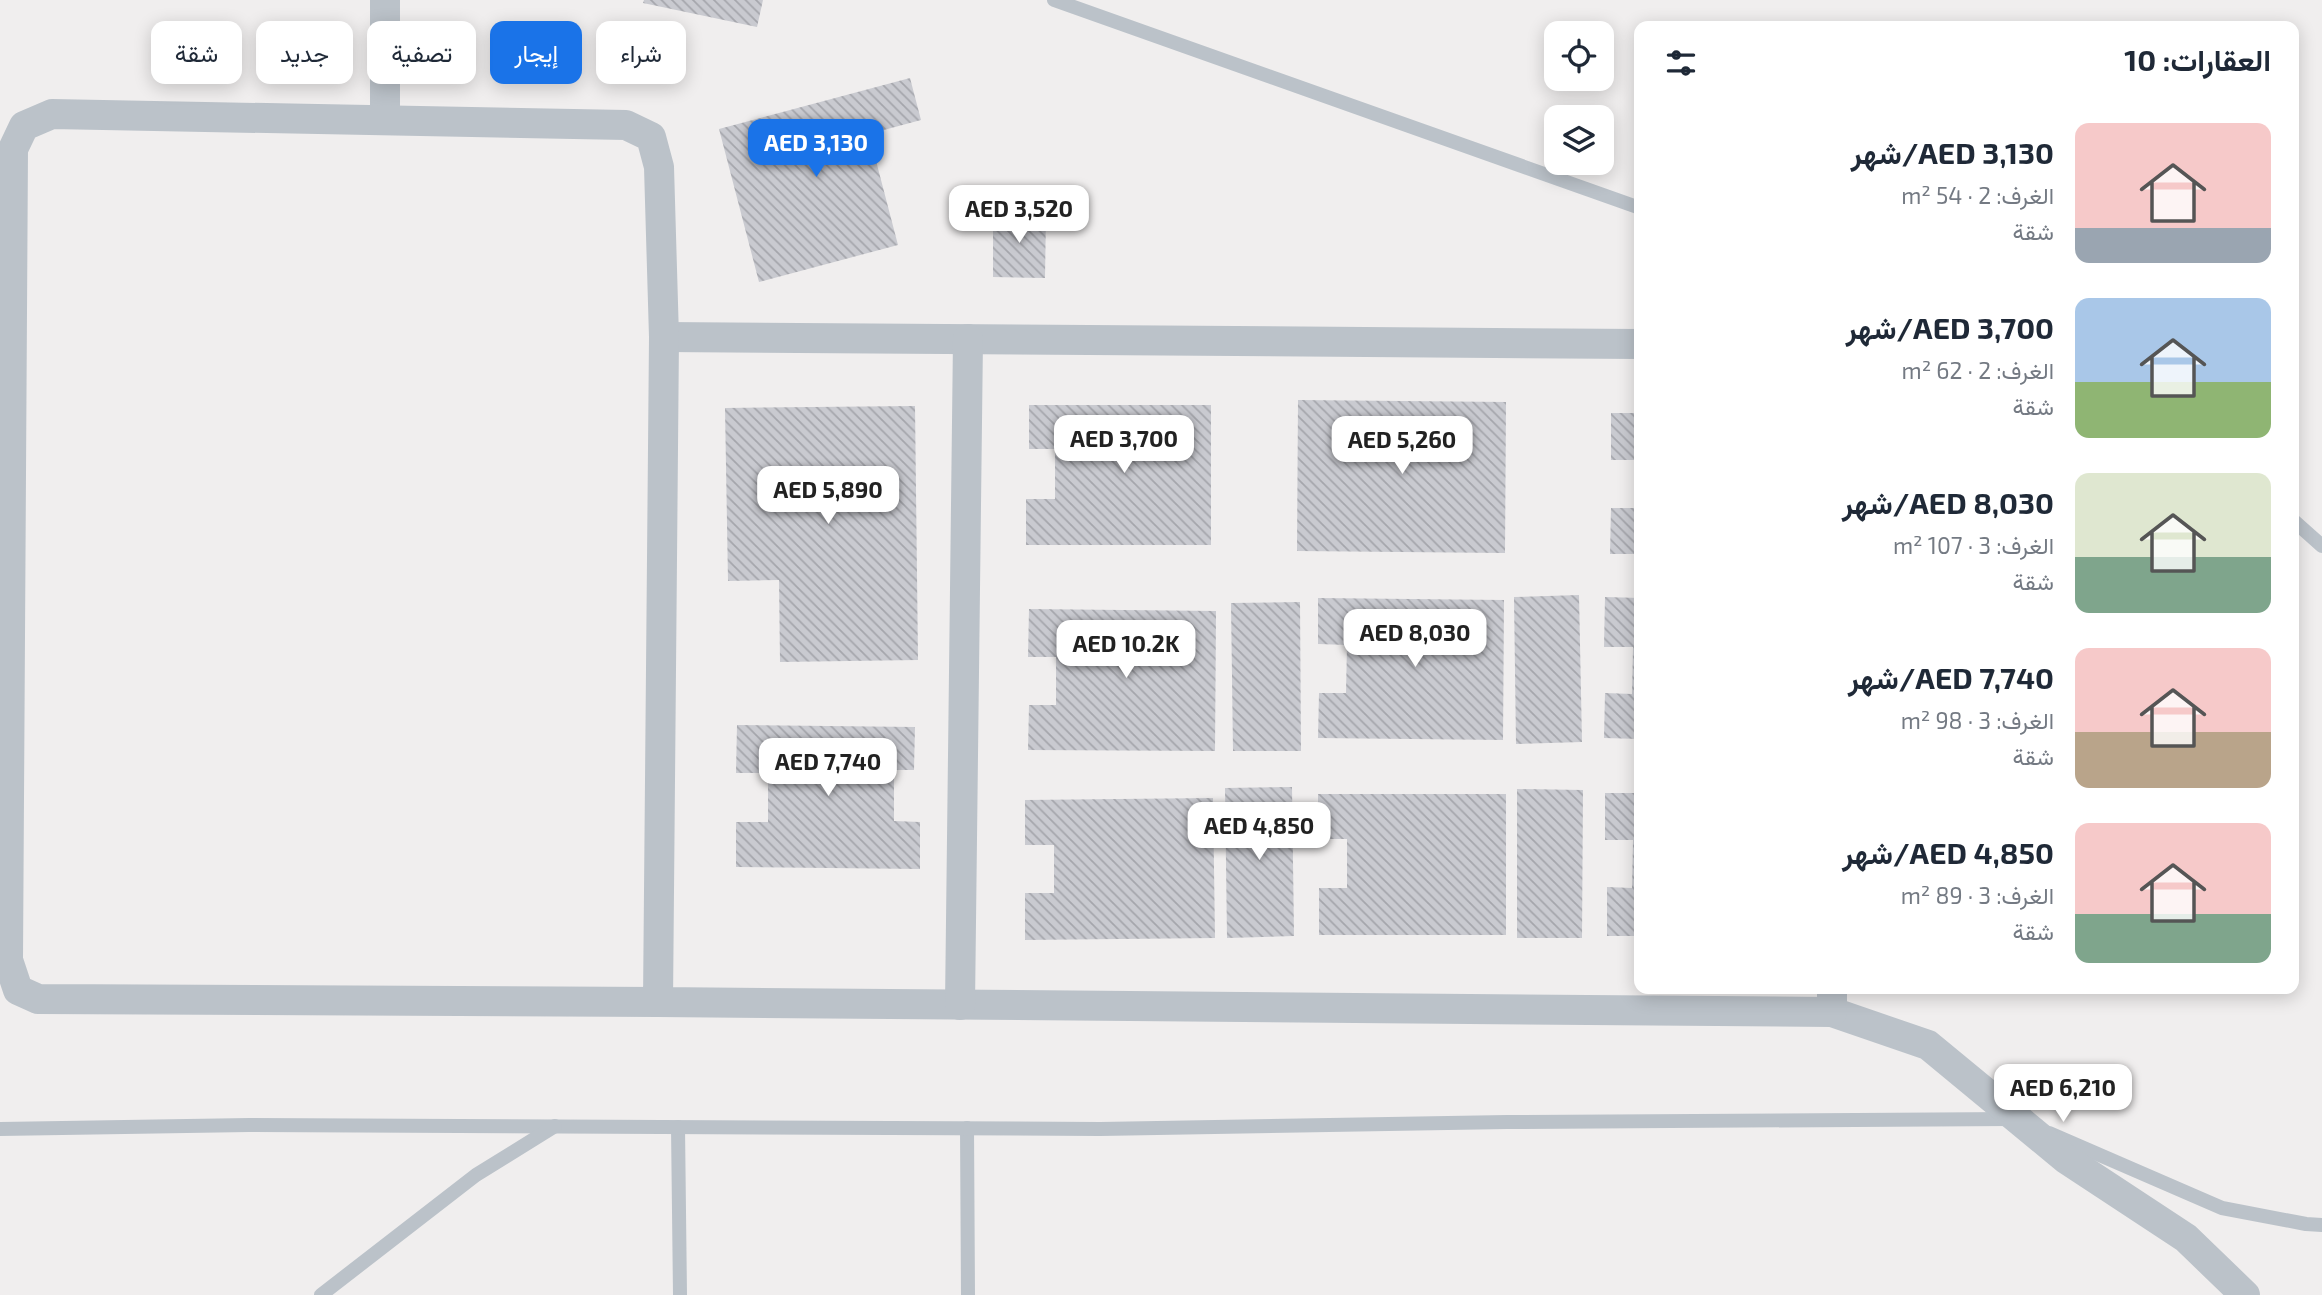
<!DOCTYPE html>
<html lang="ar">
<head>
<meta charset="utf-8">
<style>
  body { margin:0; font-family:"Exo 2",Vazirmatn,sans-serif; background:#f2f2f3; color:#1f2937; direction:rtl; height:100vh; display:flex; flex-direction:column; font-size:26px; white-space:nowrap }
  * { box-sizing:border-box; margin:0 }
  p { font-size:23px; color:#747a83 }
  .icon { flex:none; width:38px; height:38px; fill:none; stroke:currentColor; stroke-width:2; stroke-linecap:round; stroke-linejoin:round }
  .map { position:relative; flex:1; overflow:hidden; direction:ltr }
  .side { position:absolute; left:1634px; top:21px; width:665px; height:973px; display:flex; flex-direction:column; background:#fff; border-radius:14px; box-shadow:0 4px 18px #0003; direction:rtl }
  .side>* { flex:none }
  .guide { position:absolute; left:21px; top:21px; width:665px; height:63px; direction:rtl; display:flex; gap:14px }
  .tools { position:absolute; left:1544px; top:21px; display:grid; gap:14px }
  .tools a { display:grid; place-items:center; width:70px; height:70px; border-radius:14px; background:#fff; box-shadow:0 4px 18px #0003; font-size:35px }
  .price { position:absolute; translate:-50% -60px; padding:0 16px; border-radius:14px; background:#fff; color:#222; font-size:23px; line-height:46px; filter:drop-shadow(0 2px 4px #0008) }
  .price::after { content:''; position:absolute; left:50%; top:42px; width:21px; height:16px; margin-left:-10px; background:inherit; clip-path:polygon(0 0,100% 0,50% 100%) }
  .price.current { background:#1a73e8; color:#fff }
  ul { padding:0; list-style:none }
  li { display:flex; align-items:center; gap:21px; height:175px; padding:0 28px }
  li span { display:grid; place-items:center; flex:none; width:196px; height:140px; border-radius:14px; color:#555 }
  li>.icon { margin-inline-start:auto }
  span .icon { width:84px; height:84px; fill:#fffc; stroke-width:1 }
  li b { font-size:30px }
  h2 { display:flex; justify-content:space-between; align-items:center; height:84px; padding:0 28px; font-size:30px }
  .chip { padding:0 24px; border-radius:14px; background:#fff; box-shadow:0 4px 18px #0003; font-size:24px; line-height:63px }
  .chip.current { background:#1a73e8; color:#fff }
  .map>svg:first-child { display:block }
</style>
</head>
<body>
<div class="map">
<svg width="2322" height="1295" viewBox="0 0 2322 1295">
  <defs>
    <pattern id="building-back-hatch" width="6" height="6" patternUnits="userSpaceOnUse" patternTransform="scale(1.75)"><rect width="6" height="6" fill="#c9cad0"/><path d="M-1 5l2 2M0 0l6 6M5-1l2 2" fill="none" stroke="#a5a6ac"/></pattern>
  </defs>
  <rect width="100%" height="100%" fill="#f0eeee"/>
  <g fill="url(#building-back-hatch)">
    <path d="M 644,0 L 763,0 L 757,27 L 643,3 Z"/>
    <path d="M 910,78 L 921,120 L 869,134 L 898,245 L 759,282 L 719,129 Z"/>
    <path d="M 993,212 L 1046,213 L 1045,278 L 993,277 Z"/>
    <path d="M 1298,400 L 1506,402 L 1505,553 L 1297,551 Z"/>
    <path d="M 1029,405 L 1211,405 L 1211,545 L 1026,545 L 1026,499 L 1055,499 L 1055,449 L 1029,449 Z"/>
    <path d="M 915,406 L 918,660 L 780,662 L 779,580 L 728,581 L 725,408 Z"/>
    <rect x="1611" y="413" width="29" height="47"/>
    <path d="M 1611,508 L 1640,508 L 1640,554 L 1610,554 Z"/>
    <path d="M 1579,595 L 1582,742 L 1516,744 L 1514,597 Z"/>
    <path d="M 1605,597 L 1640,598 L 1640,739 L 1604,738 L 1605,693 L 1632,694 L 1633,647 L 1604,647 Z"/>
    <path d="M 1318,598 L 1504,600 L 1503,740 L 1318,738 L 1319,693 L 1346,693 L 1347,645 L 1318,644 Z"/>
    <path d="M 1300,602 L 1301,751 L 1233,751 L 1231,603 Z"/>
    <path d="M 1029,609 L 1216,611 L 1215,751 L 1028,750 L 1029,705 L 1056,705 L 1056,657 L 1028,657 Z"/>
    <path d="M 737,725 L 915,727 L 914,770 L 894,770 L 894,821 L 920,822 L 920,869 L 736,867 L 736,822 L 768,822 L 768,773 L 736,773 Z"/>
    <path d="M 1292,787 L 1294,936 L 1227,938 L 1225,788 Z"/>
    <path d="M 1517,789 L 1583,790 L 1582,938 L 1517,938 Z"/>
    <path d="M 1605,793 L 1640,793 L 1640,936 L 1607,936 L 1607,887 L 1632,888 L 1633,840 L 1605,840 Z"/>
    <path d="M 1318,794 L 1506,794 L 1506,935 L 1319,935 L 1319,888 L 1347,888 L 1347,839 L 1318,839 Z"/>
    <path d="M 1213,798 L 1215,938 L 1025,940 L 1025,893 L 1054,893 L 1054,845 L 1025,845 L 1025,800 Z"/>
  </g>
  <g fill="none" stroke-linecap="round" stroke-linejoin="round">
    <g stroke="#bbc2c9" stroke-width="14">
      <path d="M 1054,0 L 1640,208"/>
      <path d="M 2294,521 L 2322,546"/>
      <path d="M 678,1127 L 680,1295"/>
      <path d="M 967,1128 L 968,1295"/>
      <path d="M 0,1129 L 249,1125 L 1100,1129 L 1507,1122 L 2011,1119"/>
      <path d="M 2049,1133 L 2222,1208 L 2306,1224 L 2322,1225"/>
      <path d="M 321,1295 L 476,1175 L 555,1126"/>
    </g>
    <g stroke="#bbc2c9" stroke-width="30">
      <path d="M 385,0 L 385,120"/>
      <path d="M 664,337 L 1640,344"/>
      <path d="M 1832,989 L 1832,1012 L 1928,1045 L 2066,1159 L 2186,1238 L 2245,1295"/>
      <path d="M 658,1002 L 38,999 L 18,990 L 8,960 L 13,149 L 24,126 L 52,114 L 626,125 L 651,137 L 659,167 L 664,337 L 658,1002 L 1832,1012"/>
      <path d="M 960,1005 L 968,339"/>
    </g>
  </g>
</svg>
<div class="tools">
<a><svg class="icon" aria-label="locate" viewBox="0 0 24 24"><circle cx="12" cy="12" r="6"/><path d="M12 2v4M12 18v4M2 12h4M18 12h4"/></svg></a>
<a><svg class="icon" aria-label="layers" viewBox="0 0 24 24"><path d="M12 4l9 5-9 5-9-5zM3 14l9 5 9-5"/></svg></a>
</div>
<b class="price current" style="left:816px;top:179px">AED 3,130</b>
<b class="price" style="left:1019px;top:245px">AED 3,520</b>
<b class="price" style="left:1124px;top:475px">AED 3,700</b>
<b class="price" style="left:1402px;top:476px">AED 5,260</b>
<b class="price" style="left:828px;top:526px">AED 5,890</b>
<b class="price" style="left:1415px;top:669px">AED 8,030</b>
<b class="price" style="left:1126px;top:680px">AED 10.2K</b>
<b class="price" style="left:828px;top:798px">AED 7,740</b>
<b class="price" style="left:1259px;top:862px">AED 4,850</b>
<b class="price" style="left:2063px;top:1124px">AED 6,210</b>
<div class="guide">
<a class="chip">شراء</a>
<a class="chip current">إيجار</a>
<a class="chip">تصفية</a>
<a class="chip">جديد</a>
<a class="chip">شقة</a>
</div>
<section class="side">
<h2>العقارات: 10<svg class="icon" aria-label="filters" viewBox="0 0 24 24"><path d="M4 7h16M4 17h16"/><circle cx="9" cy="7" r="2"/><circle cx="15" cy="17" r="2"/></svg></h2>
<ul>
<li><span style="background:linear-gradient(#f6c9c9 75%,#9aa5b1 0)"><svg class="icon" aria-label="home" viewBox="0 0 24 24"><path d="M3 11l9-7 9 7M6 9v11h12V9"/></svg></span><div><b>AED 3,130/شهر</b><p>الغرف: 2 · 54 m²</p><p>شقة</p></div></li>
<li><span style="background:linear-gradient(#a9c7e8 60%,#8fb573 0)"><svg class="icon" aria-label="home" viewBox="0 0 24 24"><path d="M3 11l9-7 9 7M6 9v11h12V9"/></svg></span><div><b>AED 3,700/شهر</b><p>الغرف: 2 · 62 m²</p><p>شقة</p></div></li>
<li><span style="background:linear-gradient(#dfe7d0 60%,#7fa58c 0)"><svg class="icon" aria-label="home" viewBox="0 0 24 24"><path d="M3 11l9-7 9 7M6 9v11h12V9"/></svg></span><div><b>AED 8,030/شهر</b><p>الغرف: 3 · 107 m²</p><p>شقة</p></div></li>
<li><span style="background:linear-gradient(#f6c9c9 60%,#b9a48a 0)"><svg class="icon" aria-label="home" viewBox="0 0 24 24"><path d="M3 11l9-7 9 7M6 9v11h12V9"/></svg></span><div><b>AED 7,740/شهر</b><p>الغرف: 3 · 98 m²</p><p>شقة</p></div></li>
<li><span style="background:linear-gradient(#f6c9c9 65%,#7fa58c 0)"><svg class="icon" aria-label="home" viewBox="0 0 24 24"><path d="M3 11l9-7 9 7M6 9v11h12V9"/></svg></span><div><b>AED 4,850/شهر</b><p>الغرف: 3 · 89 m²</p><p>شقة</p></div></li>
</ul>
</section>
</div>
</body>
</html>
